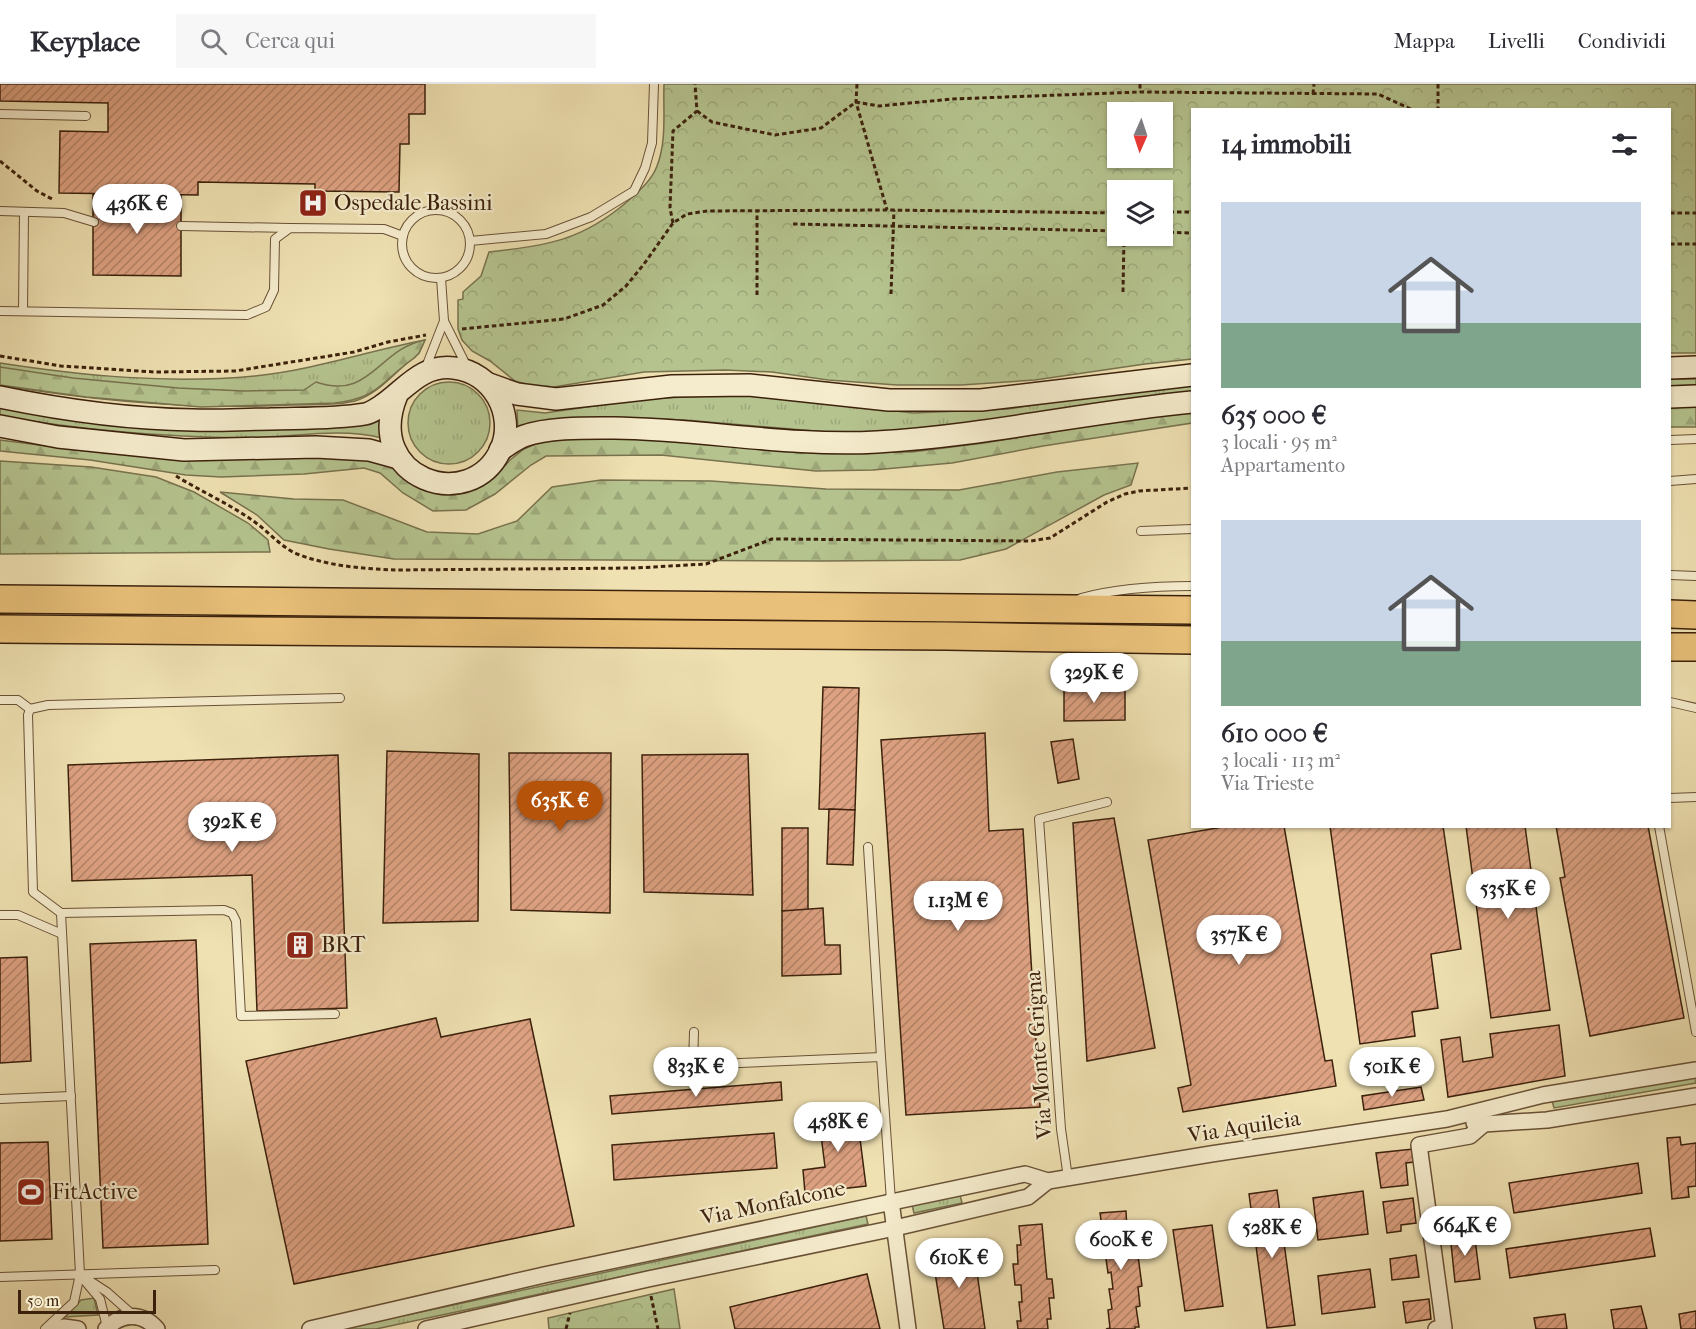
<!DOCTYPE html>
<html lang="it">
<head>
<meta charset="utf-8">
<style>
  body { margin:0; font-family:"IM FELL French Canon",serif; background:#f7f7f7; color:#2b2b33; height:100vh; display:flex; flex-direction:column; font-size:22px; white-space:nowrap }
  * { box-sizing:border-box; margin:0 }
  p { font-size:20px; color:#7c7c81 }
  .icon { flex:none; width:33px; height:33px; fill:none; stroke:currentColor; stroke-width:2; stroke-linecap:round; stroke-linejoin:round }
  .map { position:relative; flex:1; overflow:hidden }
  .details { position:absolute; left:1191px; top:24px; width:480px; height:720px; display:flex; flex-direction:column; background:#fff; border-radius:0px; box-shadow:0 2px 4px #0004 }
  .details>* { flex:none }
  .needle { width:39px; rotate:183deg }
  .fabs { position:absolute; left:1107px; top:18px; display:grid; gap:12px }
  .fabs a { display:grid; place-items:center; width:66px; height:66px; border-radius:0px; background:#fff; box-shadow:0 2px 4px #0004; font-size:30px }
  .scale { position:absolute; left:18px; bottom:15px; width:138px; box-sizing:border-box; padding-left:6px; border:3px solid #3c210c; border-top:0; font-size:16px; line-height:21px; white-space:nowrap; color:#3c210c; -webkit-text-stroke:4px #f5eccd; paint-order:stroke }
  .price { position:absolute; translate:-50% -51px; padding:0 14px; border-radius:21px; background:#fff; color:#222; font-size:20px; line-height:39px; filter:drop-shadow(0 2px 3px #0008) }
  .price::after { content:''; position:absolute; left:50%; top:36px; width:18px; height:14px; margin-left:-9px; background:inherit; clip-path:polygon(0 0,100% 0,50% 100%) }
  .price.current { background:#b45309; color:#fff }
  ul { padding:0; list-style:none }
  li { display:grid; align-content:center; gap:12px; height:318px; padding:0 30px }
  li span { display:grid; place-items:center; height:186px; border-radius:0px; color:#555 }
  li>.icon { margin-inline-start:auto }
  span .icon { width:108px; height:108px; fill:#fffc; stroke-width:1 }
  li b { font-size:26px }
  h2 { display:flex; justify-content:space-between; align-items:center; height:72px; padding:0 30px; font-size:26px }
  header { display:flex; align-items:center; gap:36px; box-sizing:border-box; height:84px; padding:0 30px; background:#fff; border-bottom:2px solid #e1e1e2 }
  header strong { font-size:28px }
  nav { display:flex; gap:33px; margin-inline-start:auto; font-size:21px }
  .search { width:420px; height:54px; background:#f7f7f7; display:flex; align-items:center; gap:15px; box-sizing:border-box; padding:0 21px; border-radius:0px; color:#7c7c81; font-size:22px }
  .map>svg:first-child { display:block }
</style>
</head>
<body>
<header>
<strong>Keyplace</strong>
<div class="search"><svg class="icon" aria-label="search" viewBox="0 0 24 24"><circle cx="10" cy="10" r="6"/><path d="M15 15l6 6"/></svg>Cerca qui</div>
<nav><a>Mappa</a><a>Livelli</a><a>Condividi</a></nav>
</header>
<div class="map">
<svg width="1696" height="1245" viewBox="0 0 1696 1245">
  <defs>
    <pattern id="grass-tufts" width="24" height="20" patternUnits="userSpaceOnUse" patternTransform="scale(1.5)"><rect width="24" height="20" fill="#b5c48f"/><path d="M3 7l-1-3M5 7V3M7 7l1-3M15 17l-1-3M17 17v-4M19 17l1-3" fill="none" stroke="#9da87a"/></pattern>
    <pattern id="forest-firs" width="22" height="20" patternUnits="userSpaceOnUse" patternTransform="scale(1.5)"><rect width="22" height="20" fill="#b5c48f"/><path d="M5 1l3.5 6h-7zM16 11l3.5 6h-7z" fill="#9da87a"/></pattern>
    <pattern id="park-crowns" width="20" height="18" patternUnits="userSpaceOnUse" patternTransform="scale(1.5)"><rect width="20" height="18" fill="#b5c48f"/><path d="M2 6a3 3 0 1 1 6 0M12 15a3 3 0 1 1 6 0" fill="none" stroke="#9da87a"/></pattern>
    <pattern id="building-hatch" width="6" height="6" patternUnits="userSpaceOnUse" patternTransform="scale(1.5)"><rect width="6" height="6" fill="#dea282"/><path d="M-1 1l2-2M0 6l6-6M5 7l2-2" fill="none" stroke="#b58469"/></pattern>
  </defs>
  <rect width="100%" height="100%" fill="#efe1b2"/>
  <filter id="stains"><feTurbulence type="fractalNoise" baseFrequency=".00333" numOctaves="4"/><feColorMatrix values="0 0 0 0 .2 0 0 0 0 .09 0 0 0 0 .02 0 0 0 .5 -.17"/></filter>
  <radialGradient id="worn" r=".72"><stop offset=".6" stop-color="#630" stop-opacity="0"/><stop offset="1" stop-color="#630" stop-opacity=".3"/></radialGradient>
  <g fill="url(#grass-tufts)" stroke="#78724e" stroke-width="1.5">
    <path d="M 425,256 L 419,269 L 414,274 C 394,288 379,310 355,317 C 335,322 312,320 291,321 C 194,326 96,317 0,301 L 0,279 C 84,292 170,300 255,292 C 314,286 367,267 425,256 Z"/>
    <path d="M 1670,295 L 1696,295 L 1696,301 L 1670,302 Z"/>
    <circle cx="449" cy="339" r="41"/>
    <path d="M 1192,301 L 1192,308 L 943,345 L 838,349 L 685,336 L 606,333 L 556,336 L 518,347 L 517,326 L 545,329 L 643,315 L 730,311 L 772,313 L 913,329 L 1008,325 L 1133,306 Z"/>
    <path d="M 0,324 L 34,330 L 234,346 L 293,345 L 381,333 L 380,343 L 382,354 C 338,343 290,354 245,354 C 163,353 81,346 0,332 Z"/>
    <path d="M 1696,992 L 1696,999 L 1554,1024 L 1552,1017 Z"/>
    <path d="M 960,1111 L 962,1119 L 914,1129 L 912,1121 Z"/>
    <path d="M 866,1132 L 868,1140 L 376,1245 L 342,1245 Z"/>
    <path d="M 94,1214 L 98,1231 L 65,1233 L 81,1216 Z"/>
  </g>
  <g fill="url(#forest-firs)" stroke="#78724e" stroke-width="1.5">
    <path d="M 425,256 L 419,269 L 414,274 C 381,297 380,314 335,319 L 201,323 L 86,313 L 0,301 L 0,283 L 73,294 L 178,304 L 244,307 L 304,306 L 316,298 C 370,317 378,265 425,256 Z"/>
    <rect x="1670" y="321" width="26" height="22"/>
    <path d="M 1192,329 L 1192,339 L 1043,362 L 952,379 L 873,386 L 816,387 L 661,371 L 546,372 L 531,381 L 495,410 L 466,426 L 433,427 L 403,409 L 380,389 L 364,384 L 304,390 L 221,393 L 186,391 L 90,376 L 0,367 L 0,356 L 78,366 L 169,374 L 353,371 L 476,403 L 494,394 L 510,376 L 524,365 L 540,358 L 572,355 L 617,352 L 864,368 L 912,368 L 984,359 L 1149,332 Z"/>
    <path d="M 0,377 L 91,383 L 156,393 L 194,408 L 248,439 L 268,456 L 270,468 L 0,470 Z"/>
    <path d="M 1138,379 L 1131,401 L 1104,411 L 1006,465 L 960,476 L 821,477 L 394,475 L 329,465 L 284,456 L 257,431 L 220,408 L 294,415 L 343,416 L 427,448 L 478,450 L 517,437 L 552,403 L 601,396 L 711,397 L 826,405 L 959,406 L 1057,388 Z"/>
  </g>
  <g fill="url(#park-crowns)" stroke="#78724e" stroke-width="1.5" fill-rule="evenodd">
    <path d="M 664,0 L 1696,0 L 1696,269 L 1670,269 L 1670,26 L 1192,26 L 1192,275 L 1145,280 L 1035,296 L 961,301 L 897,301 L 828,296 L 772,288 L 725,286 L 644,288 L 548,304 L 532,302 L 515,297 L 490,277 L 472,267 L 462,256 L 458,245 L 458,216 L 463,215 L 463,208 L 481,192 L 489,168 C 547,162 583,156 628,117 C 639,107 652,96 657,82 C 667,57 663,26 664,0 ZM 1118,28 L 1162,28 L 1162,74 L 1118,74 ZM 1118,106 L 1162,106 L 1162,152 L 1118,152 Z"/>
    <path d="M 674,1205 L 680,1245 L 549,1245 L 548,1234 Z"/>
  </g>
  <g fill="url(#building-hatch)" stroke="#3c210c" stroke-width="1.5">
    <path d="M 0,0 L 425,0 L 425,30 L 409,30 L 409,60 L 400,60 L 399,108 L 315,107 L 315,100 L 198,98 L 198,111 L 59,109 L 60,47 L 108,48 L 108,19 L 0,17 Z"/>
    <path d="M 93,110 L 181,111 L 181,192 L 93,191 Z"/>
    <path d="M 823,603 L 859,604 L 855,726 L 819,725 Z"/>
    <path d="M 1125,603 L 1125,636 L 1064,637 L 1064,604 Z"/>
    <path d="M 985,649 L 989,747 L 1023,745 L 1040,1023 L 906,1031 L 881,656 Z"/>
    <path d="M 1073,655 L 1079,695 L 1058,699 L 1051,658 Z"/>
    <path d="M 387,667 L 479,670 L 478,837 L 383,839 Z"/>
    <path d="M 509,669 L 611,669 L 610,829 L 511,826 Z"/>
    <path d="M 748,670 L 753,811 L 644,808 L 642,671 Z"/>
    <path d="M 338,671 L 347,924 L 257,927 L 252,791 L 72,797 L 68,681 Z"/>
    <path d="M 829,725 L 855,726 L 853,781 L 827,780 Z"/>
    <path d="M 1114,734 L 1155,964 L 1087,977 L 1073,739 Z"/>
    <path d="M 1228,742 L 1284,742 L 1325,977 L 1332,976 L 1336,1002 L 1183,1028 L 1178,1004 L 1191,1001 L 1148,756 Z"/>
    <path d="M 1330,742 L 1443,742 L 1461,865 L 1431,870 L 1438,924 L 1412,928 L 1415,952 L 1360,960 Z"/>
    <path d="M 1466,742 L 1525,742 L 1550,926 L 1491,934 Z"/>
    <path d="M 1556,742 L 1648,742 L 1684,934 L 1590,952 L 1560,794 L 1565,793 Z"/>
    <rect x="782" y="744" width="26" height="83"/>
    <path d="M 823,824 L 825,861 L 840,861 L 841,890 L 782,892 L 782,827 Z"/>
    <path d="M 196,856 L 208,1160 L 103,1164 L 90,860 Z"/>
    <path d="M 27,873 L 31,977 L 0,979 L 0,874 Z"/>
    <path d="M 436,934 L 441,953 L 530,935 L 574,1142 L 294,1200 L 246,977 Z"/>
    <path d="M 1559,941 L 1565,992 L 1448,1013 L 1441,956 L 1460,953 L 1463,978 L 1493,973 L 1490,950 Z"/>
    <path d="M 781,998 L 782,1016 L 612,1030 L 610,1012 Z"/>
    <path d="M 1421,1003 L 1424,1016 L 1364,1026 L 1362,1012 Z"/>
    <path d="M 856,1023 L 866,1102 L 805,1109 L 803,1086 L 825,1083 L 818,1027 Z"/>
    <path d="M 774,1049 L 777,1084 L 614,1096 L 612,1061 Z"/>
    <path d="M 1680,1053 L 1681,1061 L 1696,1059 L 1696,1102 L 1688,1103 L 1689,1113 L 1672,1115 L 1667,1054 Z"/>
    <path d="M 48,1058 L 52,1155 L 0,1157 L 0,1059 Z"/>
    <path d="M 1413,1065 L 1414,1078 L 1406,1079 L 1408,1101 L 1381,1104 L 1376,1069 Z"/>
    <path d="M 1638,1079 L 1642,1109 L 1514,1129 L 1509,1099 Z"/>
    <path d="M 1277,1106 L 1295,1241 L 1267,1244 L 1249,1110 Z"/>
    <path d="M 1363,1107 L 1368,1150 L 1318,1156 L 1313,1114 Z"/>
    <path d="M 1413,1114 L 1416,1139 L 1401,1141 L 1401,1147 L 1387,1149 L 1383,1118 Z"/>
    <path d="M 1126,1127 L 1128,1165 L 1137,1164 L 1142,1202 L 1138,1203 L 1140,1222 L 1136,1223 L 1139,1243 L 1135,1243 L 1135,1245 L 1106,1245 L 1110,1244 L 1108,1226 L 1112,1225 L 1109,1205 L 1113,1205 L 1111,1188 L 1108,1189 L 1105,1168 L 1099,1169 L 1097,1151 L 1103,1150 L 1100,1129 Z"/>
    <path d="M 1042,1140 L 1047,1195 L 1052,1195 L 1054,1214 L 1049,1214 L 1051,1235 L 1047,1235 L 1048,1245 L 1018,1245 L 1017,1237 L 1021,1237 L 1019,1218 L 1022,1218 L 1021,1201 L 1015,1201 L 1013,1180 L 1018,1180 L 1017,1161 L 1021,1161 L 1019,1142 Z"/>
    <path d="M 1212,1141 L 1223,1222 L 1185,1227 L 1173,1146 Z"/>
    <path d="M 1650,1144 L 1655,1172 L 1510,1194 L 1506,1165 Z"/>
    <path d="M 1474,1147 L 1480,1195 L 1455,1198 L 1450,1150 Z"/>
    <path d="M 973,1160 L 985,1245 L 944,1245 L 933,1176 L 946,1174 L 945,1164 Z"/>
    <path d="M 1416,1171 L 1419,1193 L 1392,1196 L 1390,1175 Z"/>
    <path d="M 1370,1185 L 1375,1223 L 1322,1230 L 1318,1192 Z"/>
    <path d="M 867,1190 L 880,1245 L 735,1245 L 730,1223 Z"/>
    <path d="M 1429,1215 L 1431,1235 L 1406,1239 L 1403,1218 Z"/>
    <path d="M 1641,1222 L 1647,1245 L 1614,1245 L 1611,1226 Z"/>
    <path d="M 1696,1227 L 1696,1245 L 1681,1245 L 1679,1230 Z"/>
    <path d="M 1565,1230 L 1567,1245 L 1536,1245 L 1534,1234 Z"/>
  </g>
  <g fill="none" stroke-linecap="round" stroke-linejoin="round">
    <g stroke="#695136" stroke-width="10">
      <g id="lane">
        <path d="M 0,30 L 86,32"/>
        <circle cx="436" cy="160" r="34"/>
        <path d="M 0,127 L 64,129 L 94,138"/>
        <path d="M 181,142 L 290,144"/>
        <path d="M 470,157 L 546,150 L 591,133 L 634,107 L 645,84 L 652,59 L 654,0"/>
        <path d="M 441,194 L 444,237 L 467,283"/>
        <path d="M 0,227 L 247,231 L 266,223 L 274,206 L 275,155 L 290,144 L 384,145 L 403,152"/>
        <path d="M 23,227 L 24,128"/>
        <path d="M 426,283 L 444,237"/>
        <path d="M 1670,356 L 1696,355"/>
        <path d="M 1670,397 L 1696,395"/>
        <path d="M 1141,447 L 1192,445"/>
        <path d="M 1670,491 L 1696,492"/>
        <path d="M 1081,514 C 1118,504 1154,502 1192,502"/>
        <path d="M 0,616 L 18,616 L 30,625"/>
        <path d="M 1670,618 L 1696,624"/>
        <path d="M 1670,714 L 1696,713"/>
        <path d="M 1659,742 L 1696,948"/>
        <path d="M 868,763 L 881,973"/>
        <path d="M 61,829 L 224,826 L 232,829 L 236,837 L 241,932 L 335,930"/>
        <path d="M 0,831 L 18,831 L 62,850"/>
        <path d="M 694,948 L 693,981 L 881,973 L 891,1117"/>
        <path d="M 0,1015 L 71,1012"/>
        <path d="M 1068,1094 L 1061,1045 L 1039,735 L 1107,718"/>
        <path d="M 81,1191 L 107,1208 L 134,1232"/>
        <path d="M 0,1193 L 215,1186"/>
        <path d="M 84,1196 L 100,1215 L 107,1243"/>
        <path d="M 45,1245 L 74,1218 L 80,1190 L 61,829 L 33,808 L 28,631 L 30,625 L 48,621 L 340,614"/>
      </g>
    </g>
    <g stroke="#695136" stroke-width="18">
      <g id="street">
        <path d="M 1474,1039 L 1484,1040 L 1547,1036 L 1696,1012"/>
        <path d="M 891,1117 L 908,1245"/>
        <path d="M 57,1245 L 64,1243 L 78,1245"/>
        <path d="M 106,1245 C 121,1229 142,1228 157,1245"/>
        <path d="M 310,1245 L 544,1191 L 1025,1090 L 1048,1097 L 1211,1070 L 1447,1035 L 1543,1011 L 1696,986"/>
        <path d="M 426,1245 L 648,1195 L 895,1144 L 1028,1113 L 1048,1097"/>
        <path d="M 1436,1245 L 1444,1244 L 1419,1061 L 1470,1052 L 1484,1040"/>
      </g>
    </g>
    <g stroke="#3c210c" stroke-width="24">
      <g id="secondary">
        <path d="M 1670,284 L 1696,283"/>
        <path d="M 489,300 L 517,310 L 556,315 L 672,302 L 749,301 L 889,316 L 981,316 L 1192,291"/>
        <path d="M 0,313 C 63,326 128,335 193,336 C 219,337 245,335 270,335 C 302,334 334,335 365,330 C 371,329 376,325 381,322 C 405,306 421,280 454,284 C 492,288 516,330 501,365 C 471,432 362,395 397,311"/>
        <path d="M 1670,313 L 1696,312"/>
        <path d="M 0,342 L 58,353 L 184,366 L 316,363 L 369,366 L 398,374"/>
        <path d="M 500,366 C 508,361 516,355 524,352 C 549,343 588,344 614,344 C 702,345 789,363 877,358 C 983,352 1087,328 1192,318"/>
      </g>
    </g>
    <g stroke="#3c210c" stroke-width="30">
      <g id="highway">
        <path d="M 0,515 L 1192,526"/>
        <path d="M 1670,530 L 1696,531"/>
        <path d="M 0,545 L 947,552 L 1192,556"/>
        <path d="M 1670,563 L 1696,563"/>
      </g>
    </g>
    <g stroke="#3c210c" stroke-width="3" stroke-dasharray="4.5 3" stroke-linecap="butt">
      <path d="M 857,0 L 856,18 L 887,126"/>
      <path d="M 1140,0 L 1140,8"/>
      <path d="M 1438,0 L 1438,26"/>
      <path d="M 1313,10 L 1314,0"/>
      <path d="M 697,27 L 712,38 L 775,51 L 821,44 L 856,18 L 879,22 L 952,15 L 1140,8 L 1378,10 L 1413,26"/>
      <path d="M 0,77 L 37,107 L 52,115"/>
      <path d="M 1162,128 L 1192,128"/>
      <path d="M 1670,129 L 1696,129"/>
      <path d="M 673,139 L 670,124 L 673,47 L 697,27 L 695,0"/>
      <path d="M 793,140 L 1118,147"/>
      <path d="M 1162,148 L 1192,149"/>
      <path d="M 1670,160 L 1696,160"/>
      <path d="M 1123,208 L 1124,152"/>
      <path d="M 891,210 L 894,126"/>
      <path d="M 757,211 L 757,126"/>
      <path d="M 462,245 L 564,235 L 603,221 L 626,202 L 644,180 L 673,139 L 687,130 L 707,127 L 887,126 L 1118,129"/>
      <path d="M 0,272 L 61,282 L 155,288 L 235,287 L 354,268 L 388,258 L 426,251"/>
      <path d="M 176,392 C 202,408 232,421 256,439 C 270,449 281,463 297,470 C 328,482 364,485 397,486 L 635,484 L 706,480 L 772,455 L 1031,457 L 1050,454 L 1107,418 L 1125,410 L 1139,407 L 1192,404"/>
      <path d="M 651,1212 L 658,1245"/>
      <path d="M 566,1245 L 570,1229"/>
    </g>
    <use href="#lane" stroke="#f5eccd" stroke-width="8"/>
    <use href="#street" stroke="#f5eccd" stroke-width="15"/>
    <use href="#secondary" stroke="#f5eccd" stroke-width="21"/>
    <use href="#highway" stroke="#e8c079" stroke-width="27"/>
  </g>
  <defs>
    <g id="hospital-square" transform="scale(1.5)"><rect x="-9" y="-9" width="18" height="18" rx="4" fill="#8f2418" stroke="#f5eccd"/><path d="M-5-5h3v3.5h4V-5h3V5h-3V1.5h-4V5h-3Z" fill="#fff"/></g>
    <g id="building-square" transform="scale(1.5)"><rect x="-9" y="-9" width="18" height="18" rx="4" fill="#8f2418" stroke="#f5eccd"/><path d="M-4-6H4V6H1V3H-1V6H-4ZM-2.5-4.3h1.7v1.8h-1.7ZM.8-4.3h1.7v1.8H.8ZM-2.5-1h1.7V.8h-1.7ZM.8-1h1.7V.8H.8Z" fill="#fff"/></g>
    <g id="stadium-square" transform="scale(1.5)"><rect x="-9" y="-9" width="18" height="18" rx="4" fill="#8f2418" stroke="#f5eccd"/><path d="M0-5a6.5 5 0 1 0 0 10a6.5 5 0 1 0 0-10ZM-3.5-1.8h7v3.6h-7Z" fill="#fff"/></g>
  </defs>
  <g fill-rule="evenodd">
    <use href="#hospital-square" x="313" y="119"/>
    <use href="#building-square" x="300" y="861"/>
    <use href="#stadium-square" x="31" y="1108"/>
  </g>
  <g text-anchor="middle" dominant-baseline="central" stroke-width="4.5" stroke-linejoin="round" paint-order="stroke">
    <g font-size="22" fill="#3c210c" stroke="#f5eccd" text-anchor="start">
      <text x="334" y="119">Ospedale Bassini</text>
      <text x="321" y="861">BRT</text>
      <text x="52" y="1108">FitActive</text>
    </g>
    <g font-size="22" fill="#3c210c" stroke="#f5eccd">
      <text transform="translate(1039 971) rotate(-94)">Via Monte Grigna</text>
      <text transform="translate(1244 1043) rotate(-9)">Via Aquileia</text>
      <text transform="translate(773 1119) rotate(-12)">Via Monfalcone</text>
    </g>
  </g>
  <rect width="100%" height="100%" filter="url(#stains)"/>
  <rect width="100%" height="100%" fill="url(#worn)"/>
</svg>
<div class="fabs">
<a><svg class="needle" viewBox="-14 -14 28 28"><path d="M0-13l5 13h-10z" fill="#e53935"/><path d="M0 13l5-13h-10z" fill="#7c7c81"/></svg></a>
<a><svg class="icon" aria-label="layers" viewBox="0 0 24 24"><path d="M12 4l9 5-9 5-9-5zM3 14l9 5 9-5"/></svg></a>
</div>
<div class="scale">50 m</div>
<b class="price" style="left:137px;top:151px">436K €</b>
<b class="price" style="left:1094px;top:620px">329K €</b>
<b class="price current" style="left:560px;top:748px">635K €</b>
<b class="price" style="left:232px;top:769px">392K €</b>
<b class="price" style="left:1508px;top:836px">535K €</b>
<b class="price" style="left:958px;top:848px">1.13M €</b>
<b class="price" style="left:1239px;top:882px">357K €</b>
<b class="price" style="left:696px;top:1014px">833K €</b>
<b class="price" style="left:1392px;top:1014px">501K €</b>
<b class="price" style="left:838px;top:1069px">458K €</b>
<b class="price" style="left:1465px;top:1173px">664K €</b>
<b class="price" style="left:1272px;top:1175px">528K €</b>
<b class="price" style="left:1121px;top:1187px">600K €</b>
<b class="price" style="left:959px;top:1205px">610K €</b>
<section class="details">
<h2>14 immobili<svg class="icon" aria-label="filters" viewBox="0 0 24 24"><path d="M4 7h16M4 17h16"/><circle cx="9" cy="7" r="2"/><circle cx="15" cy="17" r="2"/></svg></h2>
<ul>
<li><span style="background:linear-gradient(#c9d6e8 65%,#7fa58c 0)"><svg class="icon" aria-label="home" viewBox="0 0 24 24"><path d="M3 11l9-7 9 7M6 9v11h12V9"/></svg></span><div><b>635 000 €</b><p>3 locali · 95 m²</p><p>Appartamento</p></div></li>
<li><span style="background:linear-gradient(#c9d6e8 65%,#7fa58c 0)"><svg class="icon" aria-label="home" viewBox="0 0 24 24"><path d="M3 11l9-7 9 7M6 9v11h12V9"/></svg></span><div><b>610 000 €</b><p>3 locali · 113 m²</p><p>Via Trieste</p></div></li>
</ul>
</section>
</div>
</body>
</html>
